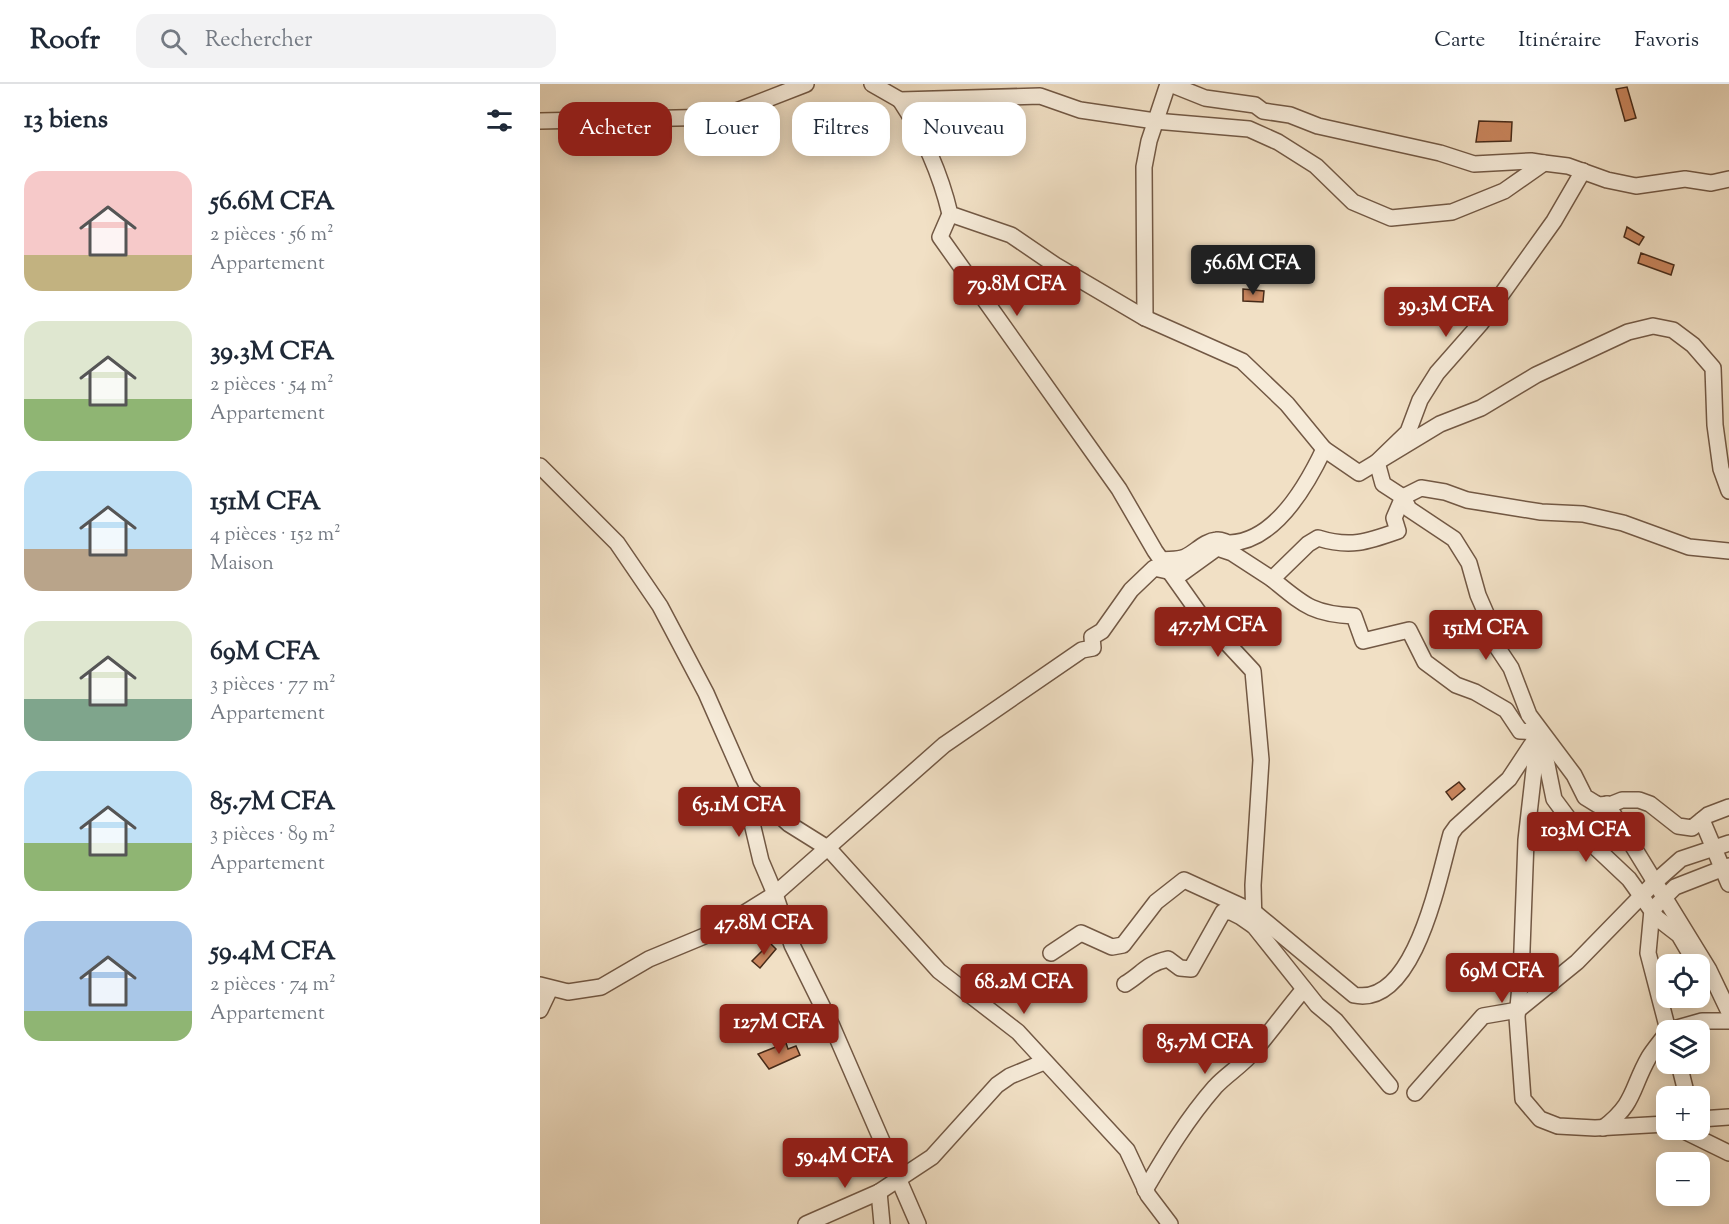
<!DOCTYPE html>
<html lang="fr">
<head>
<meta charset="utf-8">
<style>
  body { margin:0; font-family:"Sorts Mill Goudy",serif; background:#f2f2f3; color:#1f2937; height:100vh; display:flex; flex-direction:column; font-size:22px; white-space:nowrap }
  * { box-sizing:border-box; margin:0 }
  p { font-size:20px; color:#747a83 }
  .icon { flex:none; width:33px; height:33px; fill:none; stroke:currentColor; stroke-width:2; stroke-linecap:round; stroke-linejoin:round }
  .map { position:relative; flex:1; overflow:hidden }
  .drawer { display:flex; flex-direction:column; background:#fff; width:540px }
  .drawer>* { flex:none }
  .top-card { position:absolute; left:18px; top:18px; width:570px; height:54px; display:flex; gap:12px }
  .buttons { position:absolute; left:1116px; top:870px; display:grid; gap:12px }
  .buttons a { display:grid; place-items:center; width:54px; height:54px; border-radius:12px; background:#fff; box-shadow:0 3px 15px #0003; font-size:30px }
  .price { position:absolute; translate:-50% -51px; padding:0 14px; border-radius:6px; background:#8f2418; color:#fff; font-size:20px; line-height:39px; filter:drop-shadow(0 2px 3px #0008) }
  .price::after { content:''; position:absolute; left:50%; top:36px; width:18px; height:14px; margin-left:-9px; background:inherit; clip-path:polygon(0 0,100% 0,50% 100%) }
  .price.selected { background:#222; color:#fff }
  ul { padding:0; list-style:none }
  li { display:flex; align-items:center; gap:18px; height:150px; padding:0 24px }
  li span { display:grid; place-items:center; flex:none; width:168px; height:120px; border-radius:18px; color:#555 }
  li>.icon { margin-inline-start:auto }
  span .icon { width:72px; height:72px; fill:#fffc; stroke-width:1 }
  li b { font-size:26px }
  h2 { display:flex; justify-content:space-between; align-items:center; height:72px; padding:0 24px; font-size:26px }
  .pill { padding:0 21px; border-radius:18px; background:#fff; box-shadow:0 3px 15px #0003; font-size:21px; line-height:54px }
  .pill.selected { background:#8f2418; color:#fff }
  header { display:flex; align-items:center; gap:36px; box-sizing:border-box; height:84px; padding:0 30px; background:#fff; border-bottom:2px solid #e0e1e3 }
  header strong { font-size:28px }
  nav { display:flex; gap:33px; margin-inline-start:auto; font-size:21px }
  .search { width:420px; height:54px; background:#f2f2f3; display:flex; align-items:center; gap:15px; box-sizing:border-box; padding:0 21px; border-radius:18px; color:#747a83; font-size:22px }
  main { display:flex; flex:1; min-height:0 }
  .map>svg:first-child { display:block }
</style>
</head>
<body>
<header>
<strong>Roofr</strong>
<div class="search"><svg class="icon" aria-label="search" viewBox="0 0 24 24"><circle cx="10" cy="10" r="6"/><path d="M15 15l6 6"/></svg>Rechercher</div>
<nav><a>Carte</a><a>Itinéraire</a><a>Favoris</a></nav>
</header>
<main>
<section class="drawer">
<h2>13 biens<svg class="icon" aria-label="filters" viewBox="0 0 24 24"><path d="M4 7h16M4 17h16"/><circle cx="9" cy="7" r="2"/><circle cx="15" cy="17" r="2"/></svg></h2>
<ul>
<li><span style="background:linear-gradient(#f6c9c9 70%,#c2b280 0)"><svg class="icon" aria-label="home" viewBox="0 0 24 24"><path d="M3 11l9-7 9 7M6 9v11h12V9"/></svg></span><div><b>56.6M CFA</b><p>2 pièces · 56 m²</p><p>Appartement</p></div></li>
<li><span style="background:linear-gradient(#dfe7d0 65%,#8fb573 0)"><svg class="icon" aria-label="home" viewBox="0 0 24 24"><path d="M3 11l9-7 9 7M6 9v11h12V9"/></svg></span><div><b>39.3M CFA</b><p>2 pièces · 54 m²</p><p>Appartement</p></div></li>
<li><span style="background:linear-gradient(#bfe0f5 65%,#b9a48a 0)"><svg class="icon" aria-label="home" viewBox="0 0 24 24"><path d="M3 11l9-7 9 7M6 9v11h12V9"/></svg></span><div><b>151M CFA</b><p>4 pièces · 152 m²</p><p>Maison</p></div></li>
<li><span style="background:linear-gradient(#dfe7d0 65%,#7fa58c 0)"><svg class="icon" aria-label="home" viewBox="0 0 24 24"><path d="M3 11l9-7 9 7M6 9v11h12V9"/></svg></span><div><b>69M CFA</b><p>3 pièces · 77 m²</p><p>Appartement</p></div></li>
<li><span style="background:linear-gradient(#bfe0f5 60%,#8fb573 0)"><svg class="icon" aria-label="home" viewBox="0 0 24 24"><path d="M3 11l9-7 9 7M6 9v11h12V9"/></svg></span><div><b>85.7M CFA</b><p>3 pièces · 89 m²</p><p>Appartement</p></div></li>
<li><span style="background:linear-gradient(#a9c7e8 75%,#8fb573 0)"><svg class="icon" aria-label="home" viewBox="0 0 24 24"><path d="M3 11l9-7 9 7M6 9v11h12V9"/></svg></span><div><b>59.4M CFA</b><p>2 pièces · 74 m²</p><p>Appartement</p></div></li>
</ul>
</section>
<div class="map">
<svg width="1189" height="1140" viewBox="0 0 1189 1140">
  <rect width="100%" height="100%" fill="#f1e0c5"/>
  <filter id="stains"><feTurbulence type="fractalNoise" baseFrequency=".00333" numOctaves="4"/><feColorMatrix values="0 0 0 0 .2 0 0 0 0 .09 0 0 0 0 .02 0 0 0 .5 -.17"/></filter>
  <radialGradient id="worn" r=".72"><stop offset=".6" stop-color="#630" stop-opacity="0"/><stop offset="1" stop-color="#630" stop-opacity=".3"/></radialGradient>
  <g fill="#ca865e" stroke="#472b19" stroke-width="1.5">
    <path d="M 1087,3 L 1096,34 L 1085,37 L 1076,5 Z"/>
    <path d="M 939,37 L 972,38 L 971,57 L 936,58 Z"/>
    <path d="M 1087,143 L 1104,153 L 1099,161 L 1084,153 Z"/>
    <path d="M 1101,169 L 1134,181 L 1131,191 L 1098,179 Z"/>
    <path d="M 703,205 L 724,207 L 723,218 L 703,217 Z"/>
    <path d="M 919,698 L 925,705 L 912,716 L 906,708 Z"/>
    <path d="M 230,859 L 236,865 L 220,884 L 212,877 Z"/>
    <path d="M 246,959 L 248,965 L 256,962 L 260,971 L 229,985 L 218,970 Z"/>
  </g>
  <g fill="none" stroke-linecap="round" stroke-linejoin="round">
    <g stroke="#725844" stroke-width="18">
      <g id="street">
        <path d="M 332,0 L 360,16 L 500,12 L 540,26 L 615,37 L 709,45 L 738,58 L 776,82 L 813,118 L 851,134 L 912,128 L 964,107 L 1004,79"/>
        <path d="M 630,0 L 665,14 L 715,21 L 723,27 L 750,31 L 778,42 L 900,69 L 934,80 L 991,77 L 1004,79 L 1028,82 L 1067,96 L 1096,102 L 1145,95 L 1171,99 L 1189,95"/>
        <path d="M 360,16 C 384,52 400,88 410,130 L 471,151 L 515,181 L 605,234 L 702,277 L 747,320 L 784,365"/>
        <path d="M 0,37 L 181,33 L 266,0"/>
        <path d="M 1043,87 L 1014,137 L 941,239 L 897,289 L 880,316 L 868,348 L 837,378 L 843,400 L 863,413 L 869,425 L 914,455 L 929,479 L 938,511 L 948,534 L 955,560 L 971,584 L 989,631 L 1034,691 L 1045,713 L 1058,721 L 1072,720 L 1082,716 L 1099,716 L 1110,720 L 1138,742 L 1152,744 L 1168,731 L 1189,723"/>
        <path d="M 410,130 L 400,153 L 579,405 L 615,467 L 659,529 L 713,587 L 721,676 L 713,801 L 714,842"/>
        <path d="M 605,234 L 604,83 L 609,57 L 628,0"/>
        <path d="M 0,382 L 77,459 L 120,522 L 166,609 L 207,702 L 211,735 L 221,777 L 235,810 L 252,861 L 292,942 L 378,1140"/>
        <path d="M 622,476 C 628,475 639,476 645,473 C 655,469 664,457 677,456 C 681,455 686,459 690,459 C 735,457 767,401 784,365 L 819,389 L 900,340 L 941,324 L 996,291 L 1088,248 L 1113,242 L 1133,246 L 1153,261 L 1173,284 L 1175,341 L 1181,385 L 1189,407"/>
        <path d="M 732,495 C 764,521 772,530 814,532 L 823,557 L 869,546 L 885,578 L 916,601 L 935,608 L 966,626 L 980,647 L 1000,648"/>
        <path d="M 998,651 L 986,756 L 981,892 L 977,933 L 983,1015 L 1000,1035 L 1018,1042 L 1055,1044 L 1126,1040"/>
        <path d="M 1002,656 L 1014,715 L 1037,746 L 1089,795 L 1117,834 L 1139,851 L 1156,880"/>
        <path d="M 207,702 L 249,740 L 289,765 L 399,887 L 478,948 L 587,1066 L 608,1111 L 630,1140"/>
        <path d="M 1067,720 L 1169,886 L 1189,928"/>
        <path d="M 1162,736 L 1189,800"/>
        <path d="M 511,869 L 541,849 L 572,863 L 583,861 L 616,818 L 644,796 L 714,828 L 814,911 C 875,924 899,792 911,750 L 916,743 L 969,695 L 1000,648"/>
        <path d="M 585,900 C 603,889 606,880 628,875 L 640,884 L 651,885 L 683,828 L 691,828 L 701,833 L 714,842 L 777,921 L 796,937 L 850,1002"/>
        <path d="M 0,901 L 28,908 L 61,903 L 109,875 L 174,848 L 235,810 L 404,661 L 542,566 L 553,564 L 552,553 L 562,547 L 591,506 L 614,484 L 641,490 L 677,464 L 692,469 L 732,495 L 768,460 L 778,454 C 810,464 827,458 858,447 L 854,434 L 863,413 L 881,404 L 905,408 L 927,416 L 1001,428 L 1043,430 L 1083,439 L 1149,463 L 1189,467"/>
        <path d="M 0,926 L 10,905"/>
        <path d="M 1128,946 L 1108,869 L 1112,826 L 1135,803 L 1189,782"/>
        <path d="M 1130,946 L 1162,937 L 1189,937"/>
        <path d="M 1139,980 L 1147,1012"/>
        <path d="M 875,1009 L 943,932 L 978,926 L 1037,878 L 1115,798 L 1141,775 L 1189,759"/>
        <path d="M 1160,1035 L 1189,1033"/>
        <path d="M 1063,1044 C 1096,1019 1091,1004 1109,973 C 1114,965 1121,957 1126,950"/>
        <path d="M 1142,1046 L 1189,1069"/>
        <path d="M 605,1106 C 626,1070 647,1035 675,1003 C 687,990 703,981 715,966 C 732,946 747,925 764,905"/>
        <path d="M 339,1108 L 342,1140"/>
        <path d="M 266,1140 L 339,1108 L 392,1073 L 457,1001 L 470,992 L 504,978"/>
      </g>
    </g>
    <use href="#street" stroke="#f6ebd9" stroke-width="15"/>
  </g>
  <rect width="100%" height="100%" filter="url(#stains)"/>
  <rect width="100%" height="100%" fill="url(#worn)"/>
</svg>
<div class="buttons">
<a><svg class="icon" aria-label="locate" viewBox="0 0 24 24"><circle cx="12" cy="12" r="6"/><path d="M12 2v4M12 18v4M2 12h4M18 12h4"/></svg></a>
<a><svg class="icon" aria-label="layers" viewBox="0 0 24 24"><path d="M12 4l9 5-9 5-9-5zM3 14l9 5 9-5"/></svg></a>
<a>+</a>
<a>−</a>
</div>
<b class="price selected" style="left:713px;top:212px">56.6M CFA</b>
<b class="price" style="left:477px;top:233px">79.8M CFA</b>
<b class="price" style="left:906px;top:254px">39.3M CFA</b>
<b class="price" style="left:678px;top:574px">47.7M CFA</b>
<b class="price" style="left:946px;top:577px">151M CFA</b>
<b class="price" style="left:199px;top:754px">65.1M CFA</b>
<b class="price" style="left:1046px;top:779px">103M CFA</b>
<b class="price" style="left:224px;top:872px">47.8M CFA</b>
<b class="price" style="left:962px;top:920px">69M CFA</b>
<b class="price" style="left:484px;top:931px">68.2M CFA</b>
<b class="price" style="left:239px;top:971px">127M CFA</b>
<b class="price" style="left:665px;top:991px">85.7M CFA</b>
<b class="price" style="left:305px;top:1105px">59.4M CFA</b>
<div class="top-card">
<a class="pill selected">Acheter</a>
<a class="pill">Louer</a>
<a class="pill">Filtres</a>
<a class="pill">Nouveau</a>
</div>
</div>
</main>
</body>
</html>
